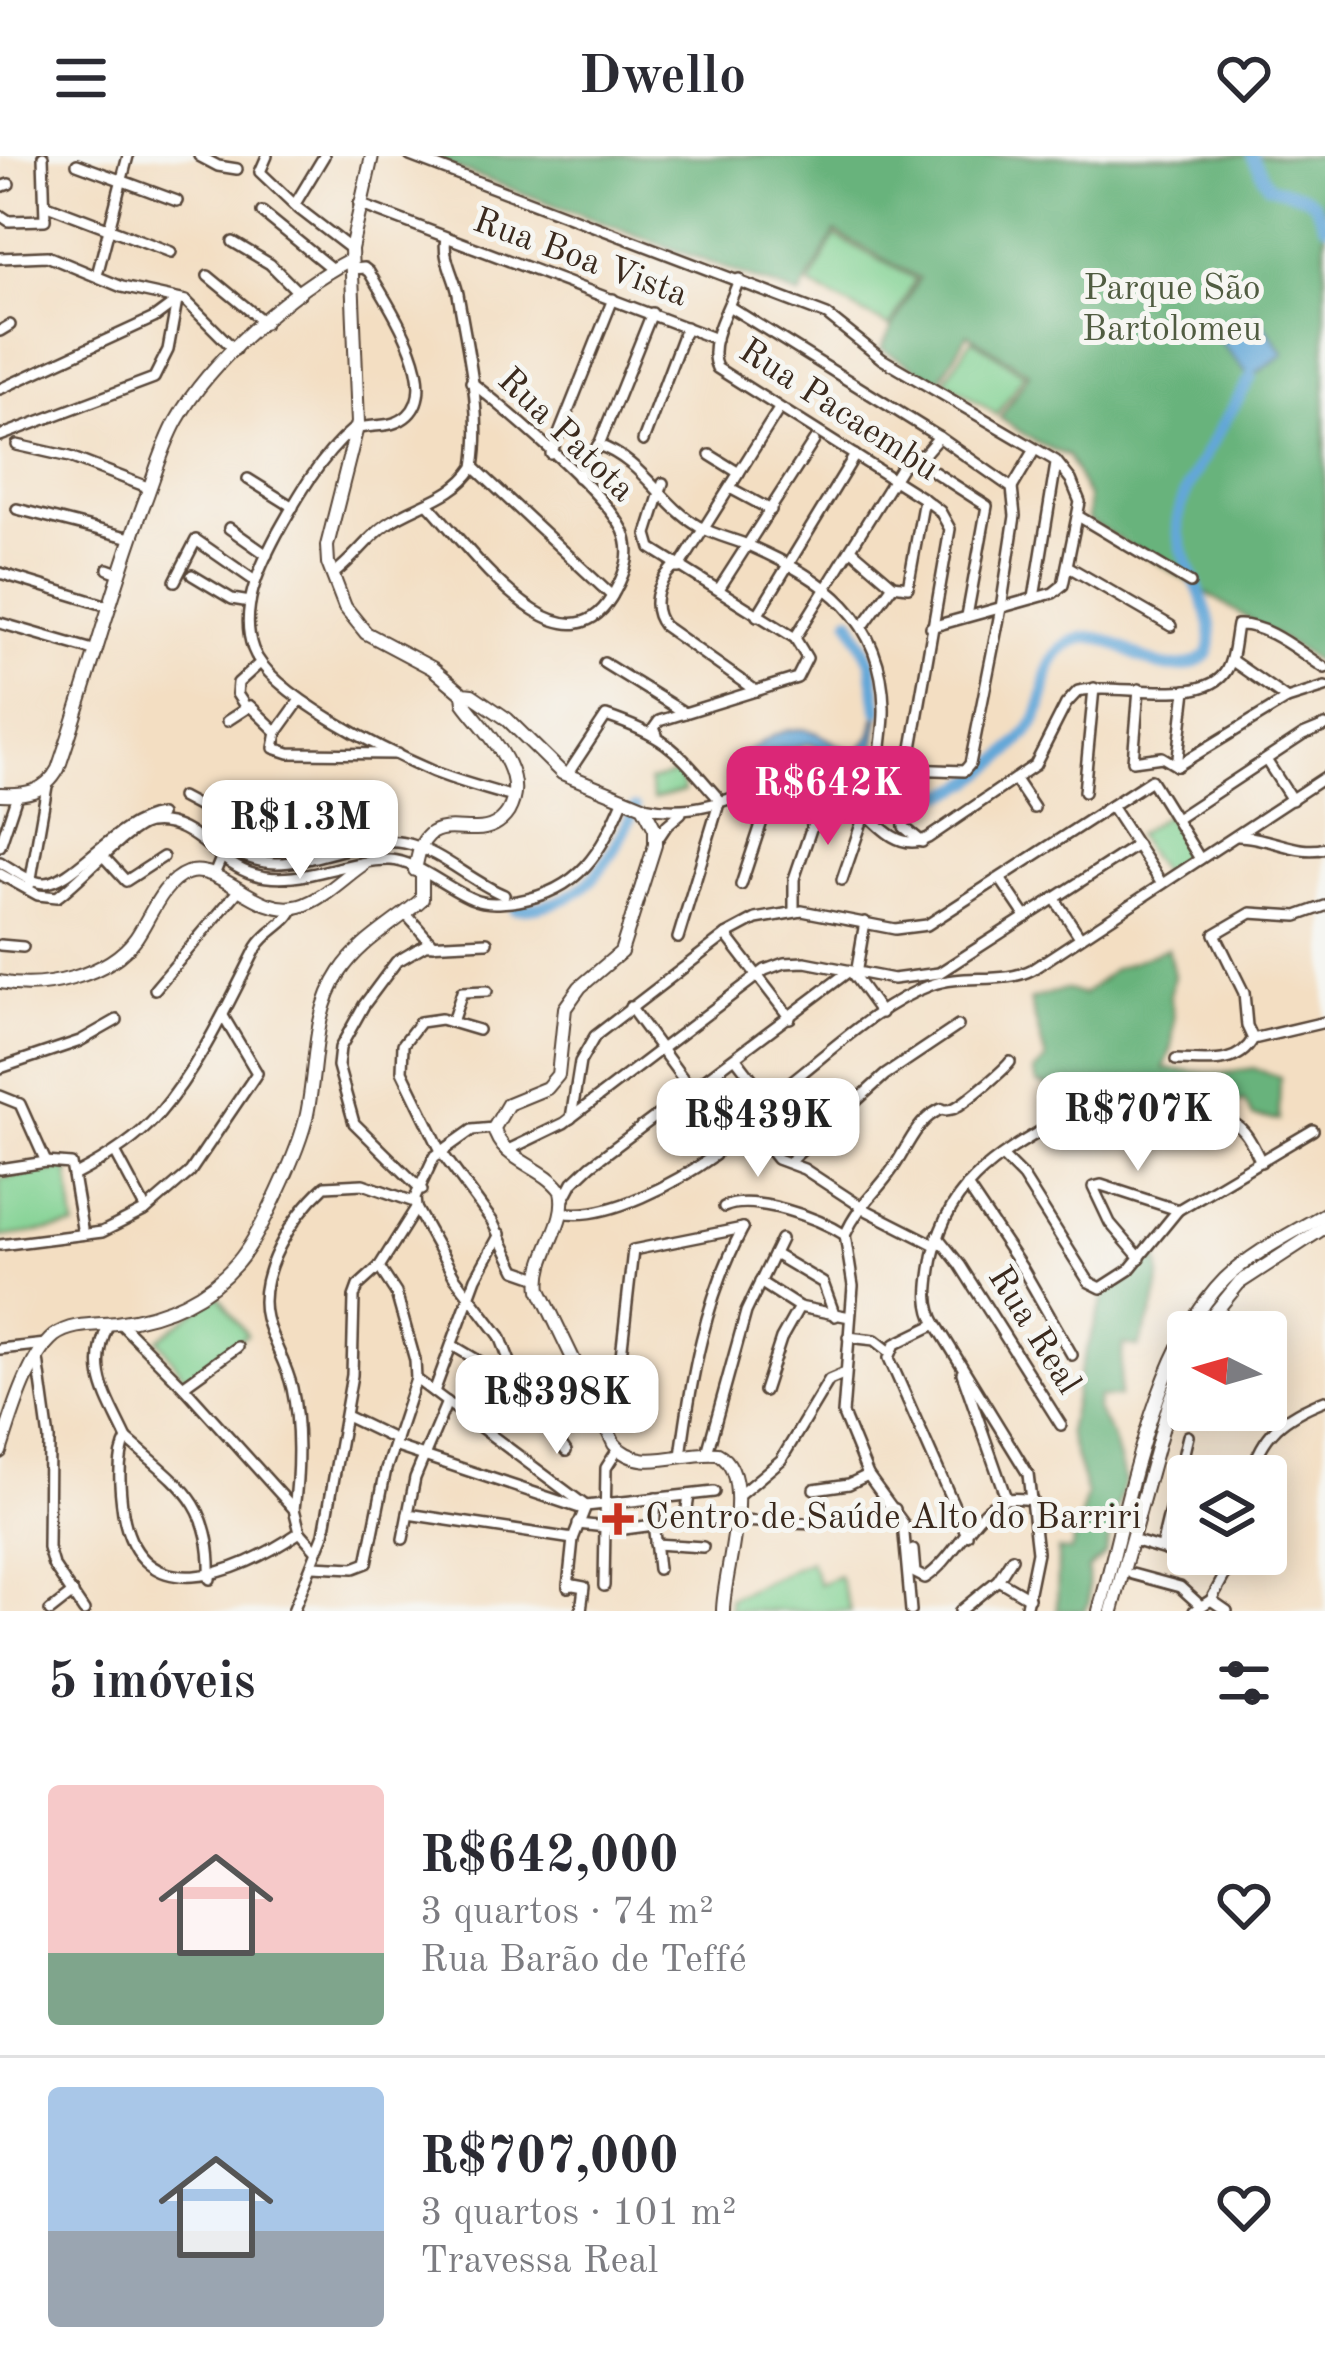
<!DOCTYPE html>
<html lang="pt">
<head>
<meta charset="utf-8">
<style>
  body { margin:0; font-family:"Old Standard TT",serif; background:#f7f7f7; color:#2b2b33; height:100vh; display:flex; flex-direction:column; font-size:45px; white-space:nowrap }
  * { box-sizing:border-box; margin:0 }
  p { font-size:39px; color:#7c7c81 }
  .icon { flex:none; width:66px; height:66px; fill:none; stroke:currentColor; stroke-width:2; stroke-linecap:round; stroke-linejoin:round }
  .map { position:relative; height:1455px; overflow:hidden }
  .sheet { display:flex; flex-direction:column; background:#fff; flex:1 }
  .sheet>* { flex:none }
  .needle { width:78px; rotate:275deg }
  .controls { position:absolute; left:1167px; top:1155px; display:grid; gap:24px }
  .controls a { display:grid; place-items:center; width:120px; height:120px; border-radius:12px; background:#fff; box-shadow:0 6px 30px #0003; font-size:60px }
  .price { position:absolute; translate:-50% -102px; padding:0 27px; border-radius:24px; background:#fff; color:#222; font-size:39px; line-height:78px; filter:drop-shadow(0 3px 6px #0008) }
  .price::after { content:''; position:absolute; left:50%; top:72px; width:36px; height:27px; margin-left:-18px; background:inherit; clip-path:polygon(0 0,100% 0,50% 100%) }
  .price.selected { background:#db2777; color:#fff }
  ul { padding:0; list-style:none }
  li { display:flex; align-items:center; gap:36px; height:300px; padding:0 48px }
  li+li { border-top:3px solid #e1e1e2 }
  li span { display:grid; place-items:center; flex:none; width:336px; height:240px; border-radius:12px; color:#555 }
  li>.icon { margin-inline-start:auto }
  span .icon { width:144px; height:144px; fill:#fffc; stroke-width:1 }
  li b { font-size:51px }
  h2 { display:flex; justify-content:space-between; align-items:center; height:144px; padding:0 48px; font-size:51px }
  header { display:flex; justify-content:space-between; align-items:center; height:156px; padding:0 48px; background:#fff; font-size:54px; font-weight:600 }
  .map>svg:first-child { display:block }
</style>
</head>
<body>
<header><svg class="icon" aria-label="menu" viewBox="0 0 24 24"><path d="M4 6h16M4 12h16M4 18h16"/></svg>Dwello<svg class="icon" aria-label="heart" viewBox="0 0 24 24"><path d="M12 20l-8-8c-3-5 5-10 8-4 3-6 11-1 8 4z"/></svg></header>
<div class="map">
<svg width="1325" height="1455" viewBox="0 0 1325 1455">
  <rect width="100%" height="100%" fill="#f6f6f2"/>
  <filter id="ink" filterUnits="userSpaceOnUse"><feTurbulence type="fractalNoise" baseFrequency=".00833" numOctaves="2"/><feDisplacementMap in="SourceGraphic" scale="24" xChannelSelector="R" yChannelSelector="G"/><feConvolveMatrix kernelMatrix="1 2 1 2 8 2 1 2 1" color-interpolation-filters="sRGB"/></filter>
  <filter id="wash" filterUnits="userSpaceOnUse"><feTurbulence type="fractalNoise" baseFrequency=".004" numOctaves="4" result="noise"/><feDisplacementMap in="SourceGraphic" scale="48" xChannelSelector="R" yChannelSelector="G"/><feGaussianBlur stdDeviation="2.7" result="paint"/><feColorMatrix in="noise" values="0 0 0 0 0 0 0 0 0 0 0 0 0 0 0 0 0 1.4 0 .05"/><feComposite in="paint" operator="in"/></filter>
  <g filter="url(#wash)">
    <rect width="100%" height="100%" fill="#f3dec2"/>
    <g fill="#81d192" stroke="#5e7e58" stroke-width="3">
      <path d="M 835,80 L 915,123 L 890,171 L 810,129 Z"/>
      <path d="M 972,183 L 1024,218 L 997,259 L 945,224 Z"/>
      <path d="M 679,617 L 684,635 L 653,643 L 649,625 Z"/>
      <path d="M 1166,659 L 1191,698 L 1162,718 L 1136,679 Z"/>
      <path d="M 68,1013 L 75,1071 L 0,1081 L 0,1022 Z"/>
      <path d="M 218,1139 L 247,1179 L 186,1223 L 158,1183 Z"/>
      <path d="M 810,1405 L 819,1428 L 839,1420 L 851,1455 L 730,1455 L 729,1443 Z"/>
    </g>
    <g fill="#68b37c" stroke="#526e4d" stroke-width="3">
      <path d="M 423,0 L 1325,0 L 1325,510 L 1088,364 L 1088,341 L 1068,300 L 1037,287 L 1000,262 L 1029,217 L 968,178 L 939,225 L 881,193 L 919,122 L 835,76 L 800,140 Z"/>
      <path d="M 1168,792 L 1174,820 L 1170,841 L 1174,861 L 1172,891 L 1164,913 L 1221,918 L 1253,912 L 1280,921 L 1279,964 L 1253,961 L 1244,945 C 1183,961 1181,962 1129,926 L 1092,952 L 1071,938 L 1037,927 L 1034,916 L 1046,904 L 1030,844 L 1065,833 L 1083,839 L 1114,813 Z"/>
      <path d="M 1154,1093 C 1170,1120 1150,1165 1138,1191 L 1123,1188 L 1119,1241 L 1098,1241 L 1097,1254 L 1112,1280 L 1125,1325 L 1105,1398 L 1088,1413 L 1089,1447 L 1085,1455 L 1057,1455 L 1058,1394 L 1071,1395 L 1087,1339 L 1068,1276 L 1080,1215 L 1105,1137 Z"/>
    </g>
    <g fill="#63a7d8" stroke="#4f687b" stroke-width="3">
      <path d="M 1257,157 L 1284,198 L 1251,221 L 1219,185 Z"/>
      <path d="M 877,554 L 880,554 L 872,605 L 890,621 L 888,633 L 854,618 L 823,592 L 809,588 L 772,597 L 734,615 L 735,605 C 761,586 791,561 823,580 C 836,587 844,594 858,595 L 871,580 Z"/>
    </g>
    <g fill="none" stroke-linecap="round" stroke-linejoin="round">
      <g stroke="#63a7d8" stroke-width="12">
        <path d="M 1252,0 L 1269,30 L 1305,40 L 1314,47 L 1325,69"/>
        <path d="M 850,463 L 871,506 L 878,554"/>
        <path d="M 916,635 C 925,636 935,639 944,638 C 971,633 1025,586 1037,562 C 1048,539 1041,511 1062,493 C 1111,450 1150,543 1207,499 C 1226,463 1175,407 1178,364 C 1182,328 1232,255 1251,221"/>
        <path d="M 515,753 C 586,752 607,710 635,652"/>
      </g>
    </g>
  </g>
  <g filter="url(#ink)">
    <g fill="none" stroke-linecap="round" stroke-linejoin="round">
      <g stroke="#574537" stroke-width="14">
        <g id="minor">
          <path d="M 199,0 L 218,10 L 237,13"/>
          <path d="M 267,0 L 260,16 L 299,53 L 351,93"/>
          <path d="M 410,0 L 827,159 L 882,203 L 1056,305 L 1071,324 L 1080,346 L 1063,429 L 1053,437 L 931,471"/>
          <path d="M 77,8 L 177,45"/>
          <path d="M 0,31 L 9,28"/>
          <path d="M 295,48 L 324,0"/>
          <path d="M 359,48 L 716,183"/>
          <path d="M 47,49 L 171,96"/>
          <path d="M 262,56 L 332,113"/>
          <path d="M 0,59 L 9,65 L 45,64 L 43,0"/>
          <path d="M 233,86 L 270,108 L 300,138"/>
          <path d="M 0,102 L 47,100 L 122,131 L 186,145 L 235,194"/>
          <path d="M 352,113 L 364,112 L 369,116 C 387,146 442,227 408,259 C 392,274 370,267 352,274 C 320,301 297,342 277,378 C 259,412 239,454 253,493 C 270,539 388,596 434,616 C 459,626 487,633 513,641"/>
          <path d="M 97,119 L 128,0"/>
          <path d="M 208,120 L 265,167"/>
          <path d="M 739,123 C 731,149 705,187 717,212 L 924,343 L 940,355 L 950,373 L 903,644 L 888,654 L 866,654"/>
          <path d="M 730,151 L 939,281 L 1012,332 L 1015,360 L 1001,452 L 970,608 L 964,615 L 908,613"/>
          <path d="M 0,175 L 10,169"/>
          <path d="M 0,233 L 154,162 L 177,145"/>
          <path d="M 0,280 L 154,222 L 168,194 L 177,145"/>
          <path d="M 643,285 L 686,171"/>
          <path d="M 17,289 L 70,301 L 150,332"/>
          <path d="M 598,289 C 642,304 660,347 698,370 C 714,379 733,383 750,390 C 825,423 882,462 884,551 C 885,569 880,588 880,606 L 906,621"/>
          <path d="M 551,298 L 613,143"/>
          <path d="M 710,299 L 739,317"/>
          <path d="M 914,303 L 987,350 L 967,460"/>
          <path d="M 474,311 L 612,440"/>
          <path d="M 578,321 L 600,286 L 652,157"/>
          <path d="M 248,323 L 293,351"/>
          <path d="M 730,332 L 771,354"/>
          <path d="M 1012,332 L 1034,295"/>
          <path d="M 429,349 C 468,390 566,530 615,435 C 626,415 633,396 623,374 C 604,336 507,254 471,226"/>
          <path d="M 17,353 L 131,382"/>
          <path d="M 1078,360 L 1190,427"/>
          <path d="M 229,372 L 267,399"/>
          <path d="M 851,393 L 893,429 L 908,431 L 924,343"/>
          <path d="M 1069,411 L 1171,470"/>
          <path d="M 108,413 L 119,417"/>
          <path d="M 0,417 L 108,450"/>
          <path d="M 192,419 L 232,443 L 250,446"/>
          <path d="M 332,419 C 353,404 367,382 387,368 C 417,347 452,344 474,311 C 483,256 467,193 458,138 C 454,119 442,101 446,82"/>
          <path d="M 175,425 L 196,384 L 255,425"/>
          <path d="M 719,433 L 814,285"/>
          <path d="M 1034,442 L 1056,308"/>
          <path d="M 757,460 L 855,299"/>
          <path d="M 0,467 L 93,494"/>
          <path d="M 863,470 L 893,429"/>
          <path d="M 795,482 L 902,310 L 925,297 L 939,281"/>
          <path d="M 1231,504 L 1287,543"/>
          <path d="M 604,507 L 685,557"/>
          <path d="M 1139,533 L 1133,605 L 1162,601 L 1177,610"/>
          <path d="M 756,535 L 664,470 C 649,451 657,428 672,412 L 679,412 L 779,253"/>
          <path d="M 300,544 L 277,576 L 274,592 L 289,597 L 397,598"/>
          <path d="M 245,550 L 237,538 L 238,527 L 260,507"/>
          <path d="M 227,565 L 250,550 L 277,576"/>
          <path d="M 657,579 L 654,572 L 659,565 L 797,522 L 807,502 L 795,482 L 651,392 L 647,378 L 663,327"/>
          <path d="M 1266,604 L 1292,644"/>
          <path d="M 1177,610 L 1287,543 L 1325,531"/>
          <path d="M 1177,610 L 1186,534"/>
          <path d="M 567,619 L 606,560 C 671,582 676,595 720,644 L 678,782"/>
          <path d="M 1016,625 L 1034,652"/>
          <path d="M 1084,636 L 1094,532"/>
          <path d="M 181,641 L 211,657 L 229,677"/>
          <path d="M 903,646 L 904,671 L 922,686"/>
          <path d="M 643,650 C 679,658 717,650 751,634 C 766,628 783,608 800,611 C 854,618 881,706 928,682 L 1035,609 L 1066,548 L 1078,535 C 1115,526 1204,551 1226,515 C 1234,502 1234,484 1237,469 C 1267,467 1300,497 1325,512"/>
          <path d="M 1111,650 L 1162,728"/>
          <path d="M 1176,663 L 1303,579 L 1325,570"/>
          <path d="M 1238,680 C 1268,680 1299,700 1325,692"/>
          <path d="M 205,683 C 225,692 253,707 276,707 C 315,707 366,680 405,687 C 441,695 470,725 504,739"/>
          <path d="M 657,684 L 667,669 L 681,657"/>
          <path d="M 0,690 L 17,639"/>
          <path d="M 104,701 L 126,725 L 163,701"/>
          <path d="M 0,706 C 12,713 30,727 44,727 C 74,727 115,665 160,659"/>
          <path d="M 0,718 L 38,739 L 57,741 C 79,726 129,669 149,667 C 193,661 215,707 253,718 C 298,732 344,703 390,704 C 417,705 447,733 473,743 C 486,749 503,747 518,745 C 580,734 601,697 624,642"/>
          <path d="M 214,719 L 247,640"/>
          <path d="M 842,724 L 866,654"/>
          <path d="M 1001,724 L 1026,761"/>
          <path d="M 30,728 L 47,630"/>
          <path d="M 741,729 L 777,620"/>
          <path d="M 1055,743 L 1080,781"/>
          <path d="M 794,755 L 794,723 L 828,623"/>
          <path d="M 405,757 L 433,789"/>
          <path d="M 726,779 L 790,862"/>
          <path d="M 0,789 L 23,791"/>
          <path d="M 852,817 L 881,857"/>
          <path d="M 856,818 L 865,766"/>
          <path d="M 155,833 L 238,735"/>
          <path d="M 630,851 L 692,935"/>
          <path d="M 452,866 L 462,836 L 487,835"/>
          <path d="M 478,874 L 441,863 L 420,866 L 403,888 L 402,915 L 442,997 L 492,1065 L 516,1114 L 539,1122"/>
          <path d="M 1253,883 L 1247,870 L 1244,837 L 1215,778 L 1251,757 L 1297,760 L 1325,750"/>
          <path d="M 736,902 L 762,936 L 775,938 C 824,902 874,850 931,829 C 964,817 1004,829 1033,813 L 1325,621"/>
          <path d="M 1176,904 C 1204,904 1237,912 1253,883 L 1325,866"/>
          <path d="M 0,912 L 80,885 L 117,864"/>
          <path d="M 0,940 L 20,948 L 46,1006"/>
          <path d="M 571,962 L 580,906 L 595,880 L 726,779 L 756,763 L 802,755 L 895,773 L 927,769 L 1151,624 L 1200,703"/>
          <path d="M 1188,980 C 1231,954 1241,963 1261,1006"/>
          <path d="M 762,984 L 777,1003 L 804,1013 L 868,1055 L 935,1089"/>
          <path d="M 506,995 L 564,967 L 765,814 L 784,807 L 805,806 L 893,823 L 939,817 L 1137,689"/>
          <path d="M 115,996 L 146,1054"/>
          <path d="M 1004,1002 L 1023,1021 L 1089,1126 L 1101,1132 L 1129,1114 L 1178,1054 L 1313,974"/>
          <path d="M 789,1006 L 885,919 L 958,870"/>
          <path d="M 0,1013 L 46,1006 L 71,1008 L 82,1072"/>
          <path d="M 75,1019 C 104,1004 136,984 158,959 C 200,910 228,848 257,791 C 267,774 288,768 294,751"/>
          <path d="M 967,1030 L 1024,1115 L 1072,1199"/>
          <path d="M 422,1034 L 354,967 L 338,910 L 340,892 L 364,849 L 396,806 L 425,789 L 487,786"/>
          <path d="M 564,1043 L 573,1026 L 591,1009 L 848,816"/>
          <path d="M 724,1051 C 753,1038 819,1062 845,1079 L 853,1130 L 843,1258 L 868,1319 L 903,1367 L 911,1455"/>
          <path d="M 416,1052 L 454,1120 L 500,1180 L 519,1229 L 566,1295"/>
          <path d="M 561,1056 C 606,1066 679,1025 715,999"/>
          <path d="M 845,1079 C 859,1049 871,1042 889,1018 C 904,999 914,969 934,957 C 949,948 936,957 952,953 C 962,950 1003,915 1010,906"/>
          <path d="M 937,1080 L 960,1109 L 1061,1269"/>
          <path d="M 0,1089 L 102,1076 L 146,1054 L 190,1016 L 257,917 L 223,860"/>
          <path d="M 774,1098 L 823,1127 L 835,1160"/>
          <path d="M 1140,1102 L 1110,1067 L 1093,1031 L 1101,1029 L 1178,1054"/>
          <path d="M 760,1126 L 799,1151 L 850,1161"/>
          <path d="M 119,1166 L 183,1230 L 294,1353 L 300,1376 L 316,1394"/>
          <path d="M 109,1167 C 87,1215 107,1240 127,1283 C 116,1302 120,1336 123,1357 C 140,1455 234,1421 300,1376"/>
          <path d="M 936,1168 C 926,1150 928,1133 931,1113 C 942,1030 997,1000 1063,962"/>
          <path d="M 848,1181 L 875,1184 L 889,1195"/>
          <path d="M 452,1189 L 519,1229"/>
          <path d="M 0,1193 L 46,1188"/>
          <path d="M 38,1203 L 49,1283 L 48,1392 L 53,1409 L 84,1455"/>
          <path d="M 962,1217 L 1006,1342"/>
          <path d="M 416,1223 L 586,1350 L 573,1383 L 568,1431"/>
          <path d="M 183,1230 L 237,1191"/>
          <path d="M 764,1235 L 781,1183 L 799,1151"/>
          <path d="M 434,1236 L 476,1122 L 500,1078"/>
          <path d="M 346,1260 L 396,1284"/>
          <path d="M 603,1264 L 617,1236 L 633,1094 L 743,1072"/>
          <path d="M 127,1283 C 180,1329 213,1347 210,1423"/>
          <path d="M 394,1290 L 583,1353"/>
          <path d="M 707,1297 L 746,1156 L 781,1083"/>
          <path d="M 681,1300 C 691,1222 705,1143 743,1072"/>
          <path d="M 1251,1320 C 1261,1277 1286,1259 1325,1244"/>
          <path d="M 814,1333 L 849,1328 L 868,1319"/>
          <path d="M 737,1341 L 781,1304 L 829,1224 L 843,1218"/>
          <path d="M 656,1342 L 654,1375 L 658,1413"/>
          <path d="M 586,1350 L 714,1336"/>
          <path d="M 294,1353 C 299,1317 300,1268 292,1232 C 287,1208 272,1186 266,1162 C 255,1118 294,1058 325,1030 L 363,1028 L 414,1046"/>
          <path d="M 408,1358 L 573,1383"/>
          <path d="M 734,1365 L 818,1368 L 895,1353"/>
          <path d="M 685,1367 L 689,1339"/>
          <path d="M 578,1368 L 624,1373 L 654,1369"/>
          <path d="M 967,1379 L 889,1202 L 895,1188 L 936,1168 L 1028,1318 L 1037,1396 L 1025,1455"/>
          <path d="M 403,1383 L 415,1322 L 447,1246"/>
          <path d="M 1139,1386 L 1211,1408 L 1227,1417"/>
          <path d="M 655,1388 L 703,1391"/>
          <path d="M 1161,1391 L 1188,1280"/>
          <path d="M 913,1394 L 915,1417 L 925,1422 C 954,1404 974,1354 1002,1344 C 1011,1341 1023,1343 1032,1344"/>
          <path d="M 313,1410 L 354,1412 L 367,1407 L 386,1313 L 416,1223 L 415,1204 L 396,1137 L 379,1111"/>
          <path d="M 1132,1418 L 1180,1431 L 1201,1450"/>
          <path d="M 998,1424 L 1029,1442"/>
          <path d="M 568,1428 L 584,1431 L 581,1455"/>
          <path d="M 604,1430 L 606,1312 L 618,1293"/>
          <path d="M 1211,1444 L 1227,1455"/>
          <path d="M 50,1455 L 73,1437"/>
          <path d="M 293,1455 L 324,1378 L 352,1219 L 354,1141 L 358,1130 L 379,1111 L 416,1052 L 415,1042 L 434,1001 L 472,974 L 494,972"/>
          <path d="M 960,1455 L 998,1424 L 1012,1402"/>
          <path d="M 1194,1455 L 1211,1444 L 1236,1398"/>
        </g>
      </g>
      <g stroke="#574537" stroke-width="16">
        <g id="major">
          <path d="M 372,0 L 351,93 L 358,267 L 327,390 L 328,407 L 345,451 L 366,477 L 432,512 L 463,538 L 472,539 L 507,563 L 562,617 L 643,650 L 655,673 L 655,689 L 621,796 L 580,831 L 565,852 L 558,919 L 547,932 L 508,948 L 494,972 C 501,1005 543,1009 561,1035 C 569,1068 535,1099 540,1134 L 614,1288 C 640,1319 683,1294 718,1298 C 758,1319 723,1416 723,1455"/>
          <path d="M 0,638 C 25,639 45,637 58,613 C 88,526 111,437 143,350 C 154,322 162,291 177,264 C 210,205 291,134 351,103"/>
          <path d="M 415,714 C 418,701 419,688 429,679 C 441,668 461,674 476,673 C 489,673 501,667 508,656 C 531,616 485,576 464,547 L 463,538"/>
          <path d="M 0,826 C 43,835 109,820 136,782 C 150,762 162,726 187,717 C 223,706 255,762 300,750 C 322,744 343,722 362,709"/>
          <path d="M 1199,1176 L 1239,1127 L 1325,1071"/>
          <path d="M 0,1296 C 10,1265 28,1201 54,1180 C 71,1167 96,1169 116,1167 C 162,1161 206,1143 237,1107 C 260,1081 300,992 307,958 C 317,910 312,858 340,816 C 361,784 395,768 422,743 L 422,717"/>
          <path d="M 1099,1455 C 1127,1356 1152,1196 1225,1123 C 1253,1096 1291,1078 1325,1058"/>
          <path d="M 1112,1455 L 1169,1248 L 1188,1199"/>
        </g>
      </g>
      <use href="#minor" stroke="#fff" stroke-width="9"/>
      <use href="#major" stroke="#fff" stroke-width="12"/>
    </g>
  </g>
  <path fill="#c8321e" stroke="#f6f6f2" stroke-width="4.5" d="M612 1345h12v12h12v12h-12v12h-12v-12h-12v-12h12z"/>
  <g text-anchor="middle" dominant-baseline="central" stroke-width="10" stroke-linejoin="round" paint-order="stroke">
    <g font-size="36" fill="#3b2a1e" stroke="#f6f6f2">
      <text transform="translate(580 103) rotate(20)">Rua Boa Vista</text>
      <text transform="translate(838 255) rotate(33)">Rua Pacaembu</text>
      <text transform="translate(565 280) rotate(44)">Rua Patota</text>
      <text transform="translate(1033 1175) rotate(58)">Rua Real</text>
    </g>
    <g font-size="36" fill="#505c41" stroke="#f6f6f2">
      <text x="1172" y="134">Parque São<tspan x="1172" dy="41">Bartolomeu</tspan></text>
    </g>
    <g font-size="36" fill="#3b2a1e" stroke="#f6f6f2" text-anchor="start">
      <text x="645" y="1363">Centro de Saúde Alto do Barriri</text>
    </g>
  </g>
</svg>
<div class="controls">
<a><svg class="needle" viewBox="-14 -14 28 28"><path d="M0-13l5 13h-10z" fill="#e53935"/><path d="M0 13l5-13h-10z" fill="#7c7c81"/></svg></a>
<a><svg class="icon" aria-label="layers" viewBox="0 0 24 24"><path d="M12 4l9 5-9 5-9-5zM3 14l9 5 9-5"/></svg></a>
</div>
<b class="price selected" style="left:828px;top:692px">R$642K</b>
<b class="price" style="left:300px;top:726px">R$1.3M</b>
<b class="price" style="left:1138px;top:1018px">R$707K</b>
<b class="price" style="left:758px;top:1024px">R$439K</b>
<b class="price" style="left:557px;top:1301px">R$398K</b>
</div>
<section class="sheet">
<h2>5 imóveis<svg class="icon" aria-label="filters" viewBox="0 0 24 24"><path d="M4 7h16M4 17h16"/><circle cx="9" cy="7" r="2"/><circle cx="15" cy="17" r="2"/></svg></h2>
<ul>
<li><span style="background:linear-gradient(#f6c9c9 70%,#7fa58c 0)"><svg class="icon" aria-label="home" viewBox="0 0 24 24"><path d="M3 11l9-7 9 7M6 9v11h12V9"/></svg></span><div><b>R$642,000</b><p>3 quartos · 74 m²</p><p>Rua Barão de Teffé</p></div><svg class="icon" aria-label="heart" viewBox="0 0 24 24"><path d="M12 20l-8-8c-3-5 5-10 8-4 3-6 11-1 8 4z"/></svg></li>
<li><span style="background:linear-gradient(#a9c7e8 60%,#9aa5b1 0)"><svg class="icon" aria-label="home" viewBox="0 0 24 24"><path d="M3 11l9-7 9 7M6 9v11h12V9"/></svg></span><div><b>R$707,000</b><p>3 quartos · 101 m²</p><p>Travessa Real</p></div><svg class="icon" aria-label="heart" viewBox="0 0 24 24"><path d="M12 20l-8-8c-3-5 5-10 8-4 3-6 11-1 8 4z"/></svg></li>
</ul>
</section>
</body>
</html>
